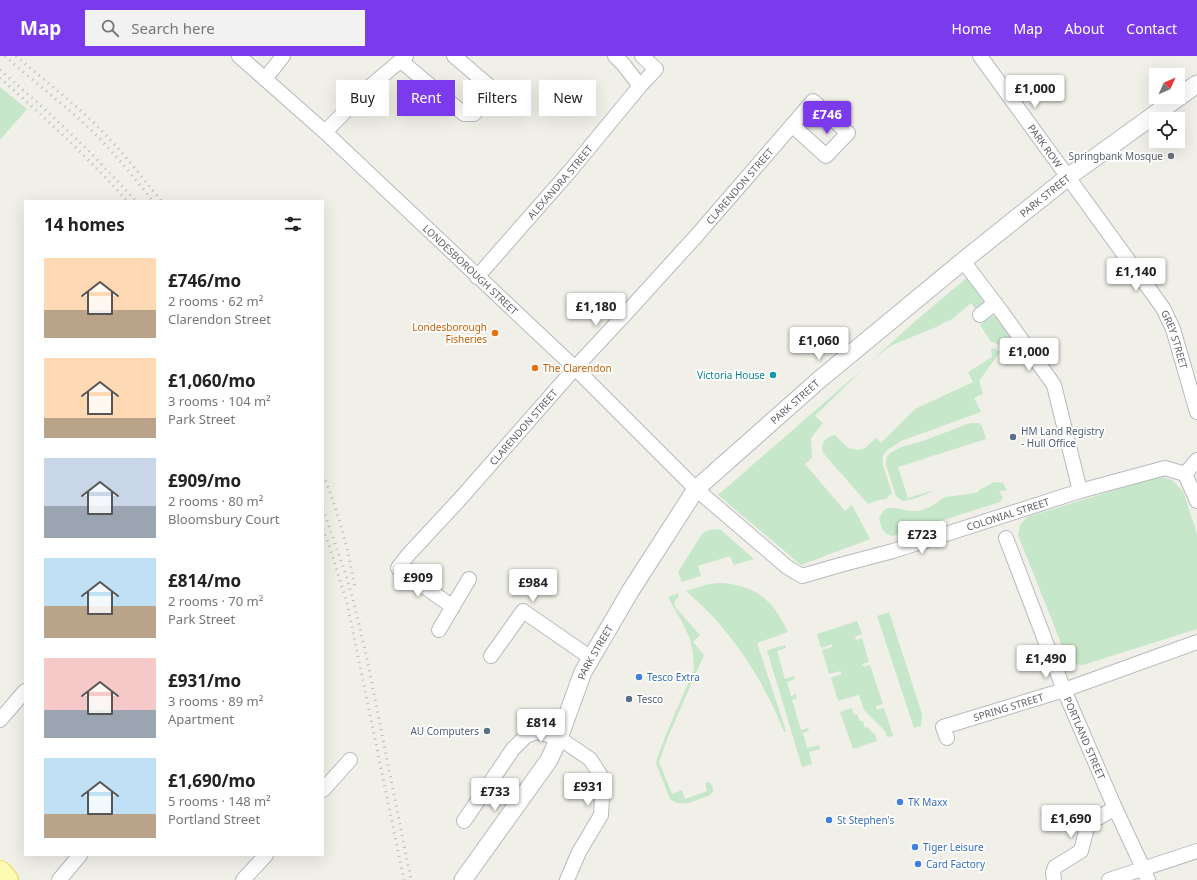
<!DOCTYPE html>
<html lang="en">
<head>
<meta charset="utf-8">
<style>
  body { margin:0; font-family:"Noto Sans",sans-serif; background:#f2f2f2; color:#222; height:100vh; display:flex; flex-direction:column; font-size:15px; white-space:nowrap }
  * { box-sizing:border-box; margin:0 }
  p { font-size:13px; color:#767676 }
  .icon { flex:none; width:22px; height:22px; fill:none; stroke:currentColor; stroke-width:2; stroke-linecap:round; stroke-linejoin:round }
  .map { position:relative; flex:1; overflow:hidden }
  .panel { position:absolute; left:24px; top:144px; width:300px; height:656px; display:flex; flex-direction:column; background:#fff; border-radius:0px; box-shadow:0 4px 16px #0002 }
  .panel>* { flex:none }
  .top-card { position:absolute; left:336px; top:24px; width:380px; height:36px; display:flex; gap:8px }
  .needle { width:26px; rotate:45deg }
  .fabs { position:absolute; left:1149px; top:12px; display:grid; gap:8px }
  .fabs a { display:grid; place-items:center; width:36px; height:36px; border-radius:0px; background:#fff; box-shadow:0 4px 16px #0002; font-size:20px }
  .price { position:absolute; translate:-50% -34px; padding:0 9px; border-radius:4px; background:#fff; color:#222; font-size:13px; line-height:26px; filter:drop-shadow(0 1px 2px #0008) }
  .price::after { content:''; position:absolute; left:50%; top:24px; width:12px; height:9px; margin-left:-6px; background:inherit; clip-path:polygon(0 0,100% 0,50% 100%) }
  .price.selected { background:#7c3aed; color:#fff }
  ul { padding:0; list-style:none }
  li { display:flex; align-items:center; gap:12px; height:100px; padding:0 20px }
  li span { display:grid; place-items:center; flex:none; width:112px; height:80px; border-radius:0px; color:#555 }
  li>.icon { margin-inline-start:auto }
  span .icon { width:48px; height:48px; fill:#fffc; stroke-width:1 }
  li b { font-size:17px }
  h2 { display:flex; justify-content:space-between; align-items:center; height:48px; padding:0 20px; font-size:17px }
  .tag { padding:0 14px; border-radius:0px; background:#fff; box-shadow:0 4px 16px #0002; font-size:14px; line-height:36px }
  .tag.selected { background:#7c3aed; color:#fff }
  header { display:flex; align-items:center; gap:24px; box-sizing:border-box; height:56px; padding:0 20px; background:#7c3aed; color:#fff }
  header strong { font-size:19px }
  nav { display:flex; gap:22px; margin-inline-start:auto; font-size:14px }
  .search { width:280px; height:36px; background:#f2f2f2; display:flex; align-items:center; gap:10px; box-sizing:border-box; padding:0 14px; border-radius:0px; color:#767676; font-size:15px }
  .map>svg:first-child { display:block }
</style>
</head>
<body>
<header>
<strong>Map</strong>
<div class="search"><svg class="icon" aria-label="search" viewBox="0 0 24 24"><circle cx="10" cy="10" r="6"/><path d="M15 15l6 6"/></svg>Search here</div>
<nav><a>Home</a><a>Map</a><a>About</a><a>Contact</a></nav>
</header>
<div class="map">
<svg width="1197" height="824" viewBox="0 0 1197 824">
  <rect width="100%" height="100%" fill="#f1f0e8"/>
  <g fill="#c6e7ca">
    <path d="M 0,31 L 27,53 L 0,84 Z"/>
    <path d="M 969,220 L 986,244 L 985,247 L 976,254 L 971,247 L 952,263 L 934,272 L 890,290 L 870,306 L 919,262 Z"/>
    <path d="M 992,260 L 998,261 L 1012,279 L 1002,292 L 998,288 L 991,286 L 980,269 Z"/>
    <path d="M 991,292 L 996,293 L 1000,296 L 979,325 L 983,338 L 974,342 L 981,356 L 901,385 L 886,395 L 883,400 L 883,409 L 892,437 L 886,443 L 878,444 L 868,448 L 823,397 C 820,387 825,381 835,379 L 848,392 L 858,394 L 865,392 L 876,382 L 881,387 L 915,353 L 973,326 L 968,316 L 992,301 Z"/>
    <path d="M 864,312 L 815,360 L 823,367 L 811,382 L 812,402 L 805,408 L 845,455 L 852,449 L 870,483 L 801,509 L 718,439 Z"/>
    <path d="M 970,367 L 979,367 L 982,370 L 986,383 L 898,411 L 908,442 L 934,434 C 924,440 913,444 902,445 L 896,440 L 886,409 L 886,402 L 890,397 L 901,391 L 923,385 Z"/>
    <path d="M 1163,421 L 1172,424 L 1183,435 L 1197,478 L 1197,573 L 1083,609 L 1073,608 L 1067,602 L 1018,479 L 1020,469 L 1027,461 L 1154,422 Z"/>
    <path d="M 994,426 L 1003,427 L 1007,434 L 999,435 L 1003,442 L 1000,446 L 893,480 C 882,478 882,472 879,462 L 884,454 L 888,452 L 897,452 L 908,455 L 919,455 L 930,451 L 945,441 L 976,437 L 981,433 Z"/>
    <path d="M 715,473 L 721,474 L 754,503 L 734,509 L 730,500 L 698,510 L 701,520 L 682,526 L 678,516 L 702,478 L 706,475 Z"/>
    <path d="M 720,527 C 756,529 773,544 788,576 L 757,587 L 786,675 L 784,676 C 764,624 729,571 686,535 L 709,528 Z"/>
    <path d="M 678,537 L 679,540 L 676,543 L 674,547 L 676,552 L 700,579 L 693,586 L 704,599 L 668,681 L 659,706 L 672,738 L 682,734 L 685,743 L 707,735 L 705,727 L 708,726 L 711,728 C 714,733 714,737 708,740 C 696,744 681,753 670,743 L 659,715 L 656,708 L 657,702 L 667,676 L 694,613 L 693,598 L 690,583 L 682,566 L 668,541 Z"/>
    <path d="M 889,556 L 922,658 L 921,670 L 914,672 L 877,560 Z"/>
    <path d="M 857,565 L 862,578 L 855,581 L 856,584 L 862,582 L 869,606 L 862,608 L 864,611 L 870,609 L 883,648 L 876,650 L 877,654 L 884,652 L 893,680 L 887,681 L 885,675 L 864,654 L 859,639 L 838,645 L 831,622 L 841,618 L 841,615 L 829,618 L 822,594 L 832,591 L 832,588 L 821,592 L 817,578 Z"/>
    <path d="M 785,589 L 786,592 L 777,595 L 785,623 L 794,620 L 795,623 L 787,626 L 791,640 L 796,638 L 797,642 L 792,644 L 801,674 L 808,672 L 809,675 L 803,677 L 807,692 L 819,689 L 820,693 L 809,696 L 812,708 L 802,711 L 767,594 Z"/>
    <path d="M 852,652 L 854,659 L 857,658 L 860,665 L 863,665 L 865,672 L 868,671 L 873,678 L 875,677 L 877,685 L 853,693 L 840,656 Z"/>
  </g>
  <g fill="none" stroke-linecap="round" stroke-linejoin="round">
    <g stroke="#b8b9be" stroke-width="16">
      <g id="minor">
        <path id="s1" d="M 239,0 L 325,76 L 575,312 L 696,433 L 787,511 L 802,520 L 840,509 L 893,495 L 1080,435 L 1165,412 L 1185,418"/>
        <path d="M 615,0 L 623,8 L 640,30"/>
        <path id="s2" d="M 980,0 L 1163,252 L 1173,273 L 1197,356"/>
        <path d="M 401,5 L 464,58 L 474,58 L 489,40 L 488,29 L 454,0"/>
        <path d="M 265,23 L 283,0"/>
        <path d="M 325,76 L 367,33 L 406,0"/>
        <path d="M 963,205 L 1001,255 L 1054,329 L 1080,435"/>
        <path id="s3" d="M 477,221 L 570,115 L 640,30 L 656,13 L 642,0"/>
        <path d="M 980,259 L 995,247"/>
        <path d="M 1185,418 L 1197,445"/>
        <path d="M 1185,418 L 1197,404"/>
        <path id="s4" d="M 1006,482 L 1064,634 L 1115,752 L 1143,812 L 1148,824"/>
        <path id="s5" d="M 453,551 L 398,512 L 408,499 L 460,443 L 575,312 L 628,255 L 698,178 L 813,45 L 848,77 L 826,100 L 792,69"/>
        <path d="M 439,574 L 469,523"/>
        <path d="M 491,600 L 523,555 L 591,602"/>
        <path d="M 0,664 L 25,635"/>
        <path id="s6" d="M 947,682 L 943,671 L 1064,634 L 1197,586"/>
        <path d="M 323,734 L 350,704"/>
        <path d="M 464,765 L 513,693 L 526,680 L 536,676 L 559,682 L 590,703 L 603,723 L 601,759 L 579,796 L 567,824"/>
        <path d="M 59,824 L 80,799"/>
        <path d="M 243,824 L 266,799"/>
        <path d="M 1054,824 L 1053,817 L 1055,811 L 1081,795 L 1088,768 L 1115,752"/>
        <path d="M 1109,824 L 1197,795"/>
      </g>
    </g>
    <g stroke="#b8b9be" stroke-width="19">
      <g id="tertiary">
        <path id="s7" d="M 463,824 L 549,704 L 559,682 L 583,616 L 631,534 L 696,433 L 819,324 L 963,205 L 1068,121 L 1197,28"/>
      </g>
    </g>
    <g stroke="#eedb63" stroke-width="24">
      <path id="primary" d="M 0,816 L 7,824"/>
    </g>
    <use href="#minor" stroke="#fff" stroke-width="14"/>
    <use href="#tertiary" stroke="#fff" stroke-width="17"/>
    <use href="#primary" stroke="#fdfbb1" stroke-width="22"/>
    <g stroke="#b8b9b9" stroke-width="3" stroke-dasharray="1 5" stroke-linecap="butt">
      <path d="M 5,0 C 35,27 68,51 97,80 C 117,100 135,123 153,145"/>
      <path d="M 16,0 C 45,25 77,49 104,77 C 124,98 143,122 161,145"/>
      <path d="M 0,14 L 38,47 L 88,94 L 136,145"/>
      <path d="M 0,22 C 44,61 88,101 127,145"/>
      <path d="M 323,419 C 339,457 348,492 355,533"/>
      <path d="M 323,453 L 346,519 L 355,551 L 366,598 L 411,824"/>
      <path d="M 323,473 L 330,492 L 347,547 L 404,824"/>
    </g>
  </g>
  <circle fill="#6b7280" stroke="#fff" stroke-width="1.5" cx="1171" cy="100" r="4"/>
  <g fill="#e8710a" stroke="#fff" stroke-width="1.5">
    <circle cx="495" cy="277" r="4"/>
    <circle cx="535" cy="312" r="4"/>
  </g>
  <circle fill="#0f9aa8" stroke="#fff" stroke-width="1.5" cx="773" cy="319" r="4"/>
  <g fill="#5c6f8a" stroke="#fff" stroke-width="1.5">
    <circle cx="1013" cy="381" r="4"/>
    <circle cx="629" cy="643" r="4"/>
    <circle cx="487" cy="675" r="4"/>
  </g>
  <g fill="#3f7fe0" stroke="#fff" stroke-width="1.5">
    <circle cx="639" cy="621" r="4"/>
    <circle cx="900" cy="746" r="4"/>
    <circle cx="829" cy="764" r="4"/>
    <circle cx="915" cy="791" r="4"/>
    <circle cx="918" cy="808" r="4"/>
  </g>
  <g text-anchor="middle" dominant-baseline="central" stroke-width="3.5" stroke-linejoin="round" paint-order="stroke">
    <g font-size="10" fill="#5f6268" stroke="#fff">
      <text stroke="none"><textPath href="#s2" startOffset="111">PARK ROW</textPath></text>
      <text stroke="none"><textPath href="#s3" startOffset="126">ALEXANDRA STREET</textPath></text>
      <text stroke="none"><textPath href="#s5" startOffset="580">CLARENDON STREET</textPath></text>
      <text stroke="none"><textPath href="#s7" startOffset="913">PARK STREET</textPath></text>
      <text stroke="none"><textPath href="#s1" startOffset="315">LONDESBOROUGH STREET</textPath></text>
      <text stroke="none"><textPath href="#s2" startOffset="345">GREY STREET</textPath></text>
      <text stroke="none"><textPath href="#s7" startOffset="589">PARK STREET</textPath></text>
      <text stroke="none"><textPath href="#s5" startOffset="256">CLARENDON STREET</textPath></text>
      <text stroke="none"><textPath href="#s1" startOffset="982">COLONIAL STREET</textPath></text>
      <text stroke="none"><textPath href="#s7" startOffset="265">PARK STREET</textPath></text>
      <text stroke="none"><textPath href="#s6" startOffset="80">SPRING STREET</textPath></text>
      <text stroke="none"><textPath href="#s4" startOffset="215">PORTLAND STREET</textPath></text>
    </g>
    <g font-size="10" fill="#5b616d" stroke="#fff" text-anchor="end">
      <text x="1163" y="100">Springbank Mosque</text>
    </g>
    <g font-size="10" fill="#c56008" stroke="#fff" text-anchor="end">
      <text x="487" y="271">Londesborough<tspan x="487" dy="12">Fisheries</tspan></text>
      <text x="543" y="312" text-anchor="start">The Clarendon</text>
    </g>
    <g font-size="10" fill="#0d838f" stroke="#fff" text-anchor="end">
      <text x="765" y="319">Victoria House</text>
    </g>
    <g font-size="10" fill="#4e5e75" stroke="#fff" text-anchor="start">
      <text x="1021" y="375">HM Land Registry<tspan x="1021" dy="12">- Hull Office</tspan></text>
      <text x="637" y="643">Tesco</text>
      <text x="479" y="675" text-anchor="end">AU Computers</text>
    </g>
    <g font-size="10" fill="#366cbe" stroke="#fff" text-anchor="start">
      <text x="647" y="621">Tesco Extra</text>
      <text x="908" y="746">TK Maxx</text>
      <text x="837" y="764">St Stephen's</text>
      <text x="923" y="791">Tiger Leisure</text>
      <text x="926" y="808">Card Factory</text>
    </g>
  </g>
</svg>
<div class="fabs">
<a><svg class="needle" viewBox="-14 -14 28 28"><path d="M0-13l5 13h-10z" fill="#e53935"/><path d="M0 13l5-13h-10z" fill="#767676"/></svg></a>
<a><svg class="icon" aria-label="locate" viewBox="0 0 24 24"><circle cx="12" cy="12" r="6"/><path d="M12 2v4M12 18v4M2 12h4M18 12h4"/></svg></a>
</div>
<b class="price" style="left:1035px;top:53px">£1,000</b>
<b class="price selected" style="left:827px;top:79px">£746</b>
<b class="price" style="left:1136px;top:236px">£1,140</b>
<b class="price" style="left:596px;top:271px">£1,180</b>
<b class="price" style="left:819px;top:305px">£1,060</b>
<b class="price" style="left:1029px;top:316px">£1,000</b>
<b class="price" style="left:922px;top:499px">£723</b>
<b class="price" style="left:418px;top:542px">£909</b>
<b class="price" style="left:533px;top:547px">£984</b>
<b class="price" style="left:1046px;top:623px">£1,490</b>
<b class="price" style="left:541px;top:687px">£814</b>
<b class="price" style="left:588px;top:751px">£931</b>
<b class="price" style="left:495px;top:756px">£733</b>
<b class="price" style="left:1071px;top:783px">£1,690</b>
<div class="top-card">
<a class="tag">Buy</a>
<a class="tag selected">Rent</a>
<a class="tag">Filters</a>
<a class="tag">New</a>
</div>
<section class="panel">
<h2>14 homes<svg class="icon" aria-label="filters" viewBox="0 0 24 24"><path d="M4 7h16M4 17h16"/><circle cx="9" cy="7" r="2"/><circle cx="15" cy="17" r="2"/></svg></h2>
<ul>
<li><span style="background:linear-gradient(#ffd9b3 65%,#b9a48a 0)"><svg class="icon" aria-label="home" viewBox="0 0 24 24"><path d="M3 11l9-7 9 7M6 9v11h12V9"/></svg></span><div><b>£746/mo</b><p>2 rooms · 62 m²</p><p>Clarendon Street</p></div></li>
<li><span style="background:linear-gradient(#ffd9b3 75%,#b9a48a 0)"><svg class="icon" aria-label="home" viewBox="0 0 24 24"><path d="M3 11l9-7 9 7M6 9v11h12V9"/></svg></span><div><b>£1,060/mo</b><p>3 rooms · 104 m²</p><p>Park Street</p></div></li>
<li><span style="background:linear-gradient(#c9d6e8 60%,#9aa5b1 0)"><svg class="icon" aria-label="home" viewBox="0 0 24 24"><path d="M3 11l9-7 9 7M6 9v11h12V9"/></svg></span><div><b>£909/mo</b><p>2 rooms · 80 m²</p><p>Bloomsbury Court</p></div></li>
<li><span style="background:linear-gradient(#bfe0f5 60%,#b9a48a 0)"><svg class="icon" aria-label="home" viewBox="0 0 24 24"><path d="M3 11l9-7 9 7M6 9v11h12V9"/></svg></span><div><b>£814/mo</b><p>2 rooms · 70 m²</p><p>Park Street</p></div></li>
<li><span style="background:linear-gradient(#f6c9c9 65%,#9aa5b1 0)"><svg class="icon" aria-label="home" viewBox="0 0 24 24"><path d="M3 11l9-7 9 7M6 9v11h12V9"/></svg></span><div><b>£931/mo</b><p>3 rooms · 89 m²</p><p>Apartment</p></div></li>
<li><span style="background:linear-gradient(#bfe0f5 70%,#b9a48a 0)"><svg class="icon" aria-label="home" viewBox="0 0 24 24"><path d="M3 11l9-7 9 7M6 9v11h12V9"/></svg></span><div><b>£1,690/mo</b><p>5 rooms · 148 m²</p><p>Portland Street</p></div></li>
</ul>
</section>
</div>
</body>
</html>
